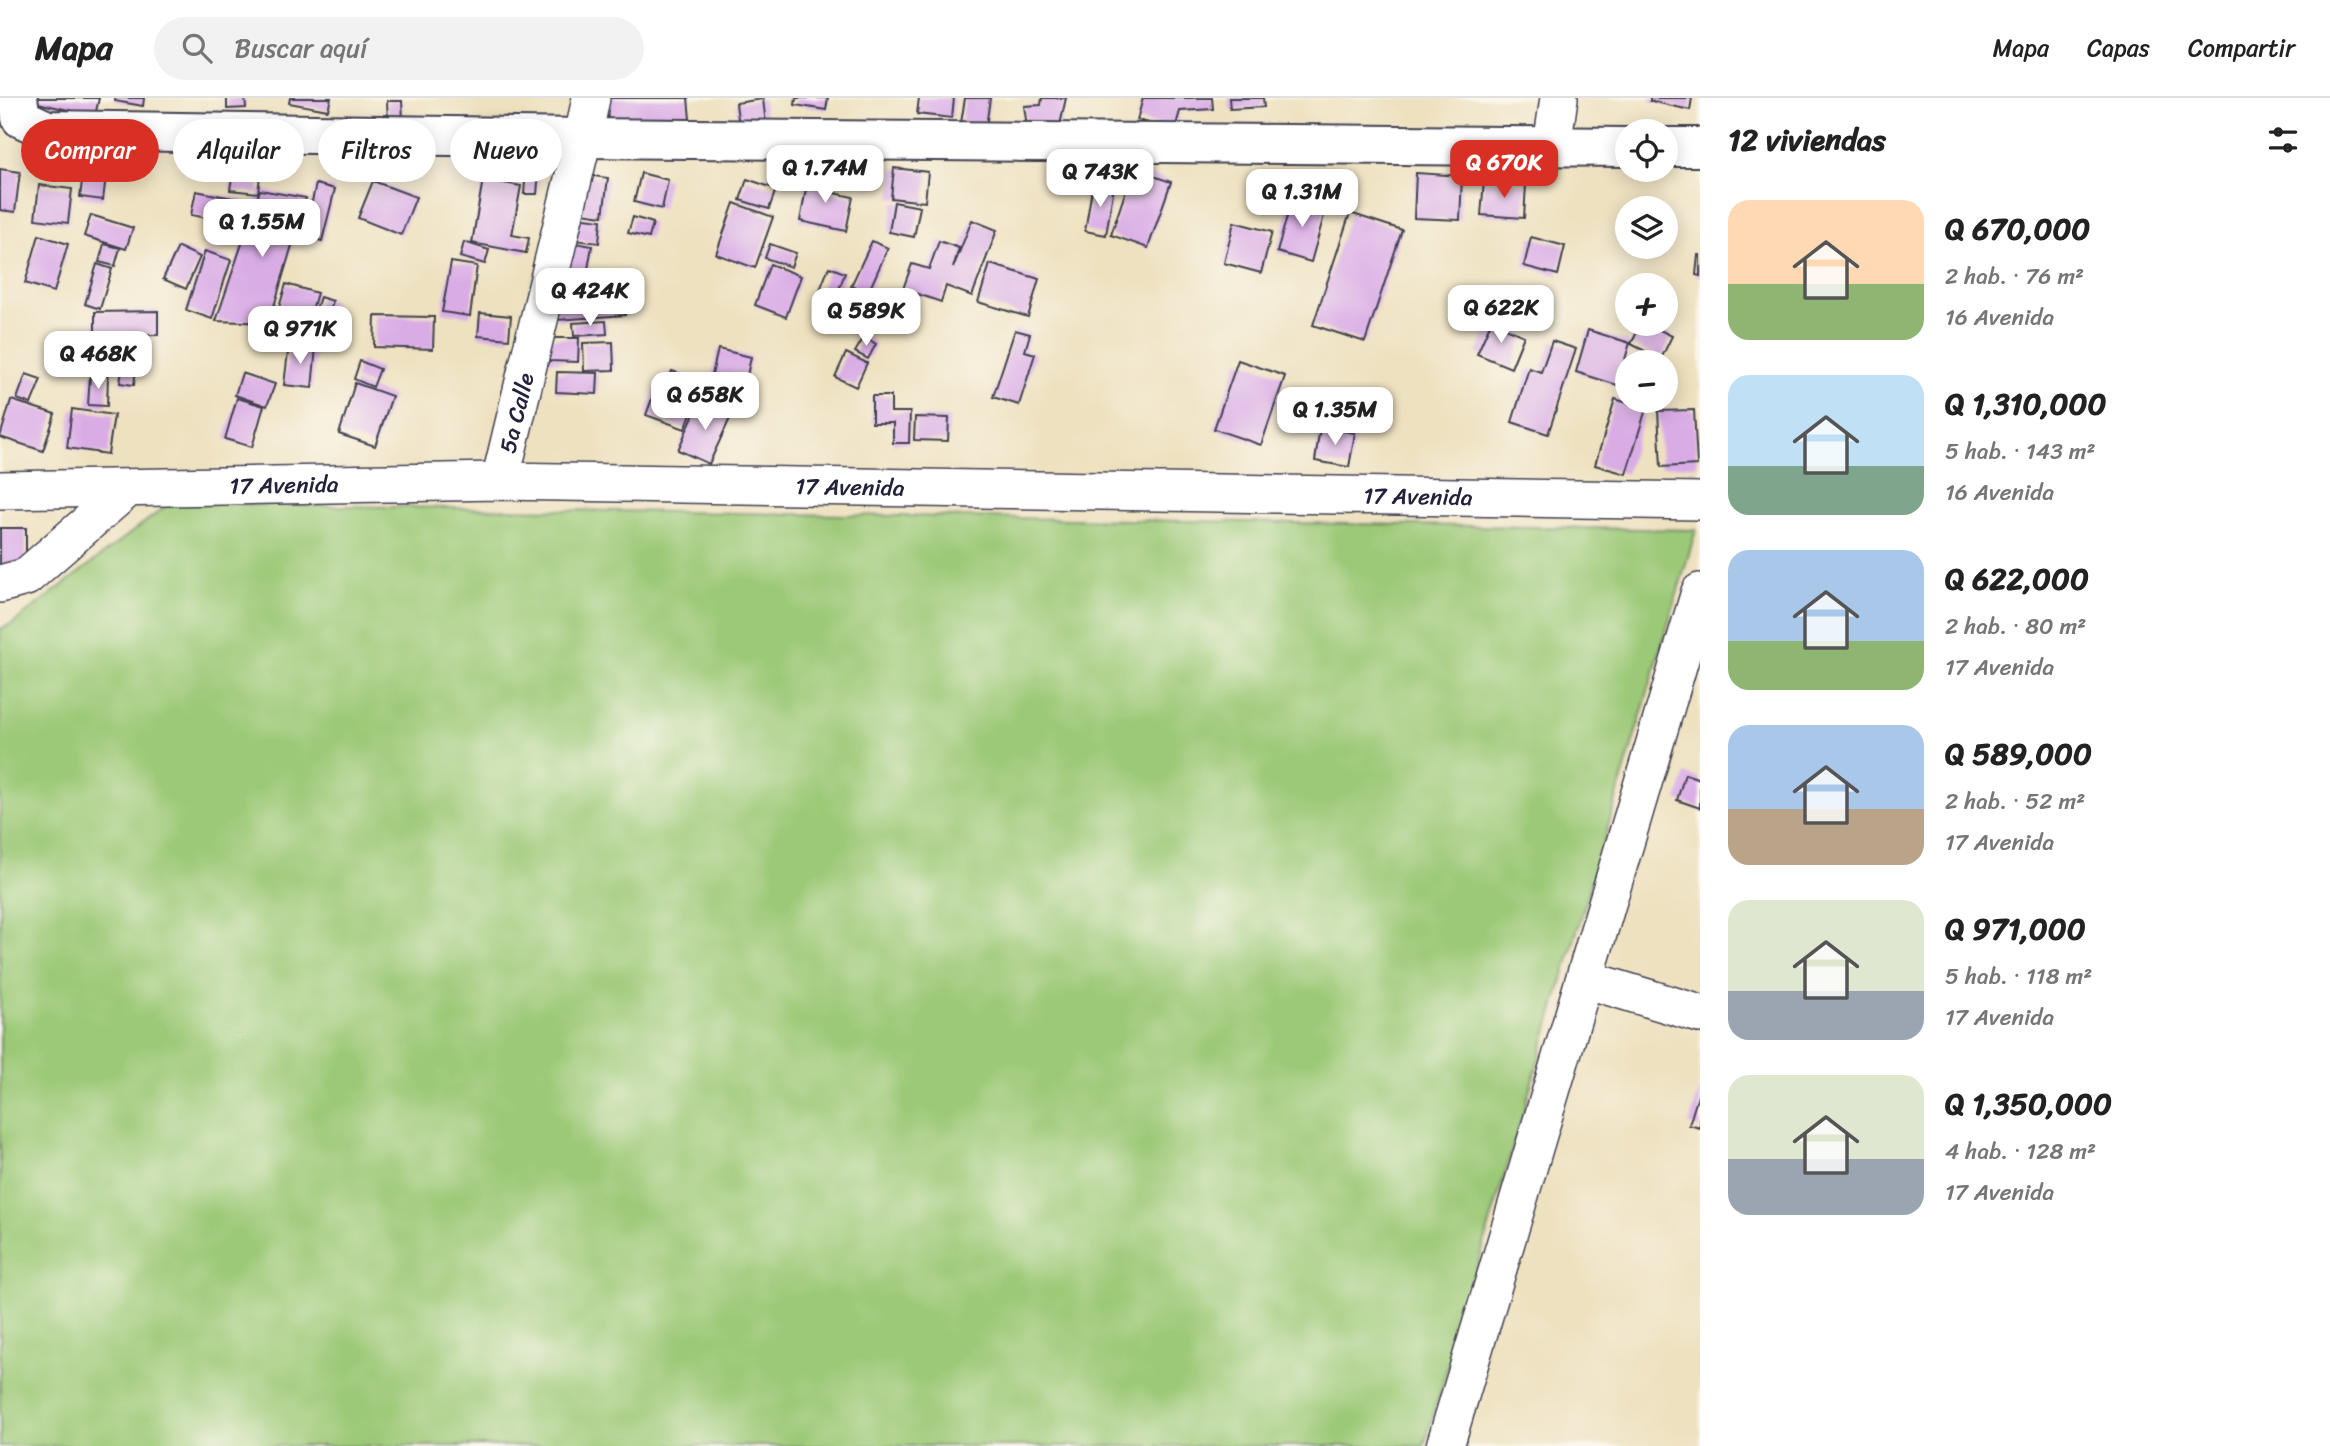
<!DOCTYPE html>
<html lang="es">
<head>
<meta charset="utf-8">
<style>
  body { margin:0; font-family:Sriracha,sans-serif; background:#f2f2f2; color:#222; height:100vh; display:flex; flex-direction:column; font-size:26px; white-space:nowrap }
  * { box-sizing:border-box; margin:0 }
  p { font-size:23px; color:#767676 }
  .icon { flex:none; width:38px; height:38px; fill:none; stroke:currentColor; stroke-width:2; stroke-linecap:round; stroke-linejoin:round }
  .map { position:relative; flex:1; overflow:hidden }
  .panel { display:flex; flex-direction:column; background:#fff; width:630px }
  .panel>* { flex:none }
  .guide { position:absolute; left:21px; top:21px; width:665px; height:63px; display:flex; gap:14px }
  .tools { position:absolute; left:1615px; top:21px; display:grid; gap:14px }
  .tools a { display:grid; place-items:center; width:63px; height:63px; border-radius:50%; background:#fff; box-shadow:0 4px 18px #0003; font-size:35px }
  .price { position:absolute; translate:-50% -60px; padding:0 16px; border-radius:14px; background:#fff; color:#222; font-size:23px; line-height:46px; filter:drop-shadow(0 2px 4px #0008) }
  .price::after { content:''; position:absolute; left:50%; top:42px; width:21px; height:16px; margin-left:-10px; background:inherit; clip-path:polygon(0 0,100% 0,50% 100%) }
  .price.on { background:#d93025; color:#fff }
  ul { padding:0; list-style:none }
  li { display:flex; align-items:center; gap:21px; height:175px; padding:0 28px }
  li span { display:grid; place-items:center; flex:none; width:196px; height:140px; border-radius:21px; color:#555 }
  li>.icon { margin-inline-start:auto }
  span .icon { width:84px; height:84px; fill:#fffc; stroke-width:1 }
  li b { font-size:30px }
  h2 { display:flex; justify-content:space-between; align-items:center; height:84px; padding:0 28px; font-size:30px }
  .pill { padding:0 24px; border-radius:32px; background:#fff; box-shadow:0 4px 18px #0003; font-size:24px; line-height:63px }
  .pill.on { background:#d93025; color:#fff }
  header { display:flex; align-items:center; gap:42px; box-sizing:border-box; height:98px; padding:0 35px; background:#fff; border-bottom:2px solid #e0e0e0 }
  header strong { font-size:33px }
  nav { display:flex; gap:38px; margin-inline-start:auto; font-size:24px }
  .search { width:490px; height:63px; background:#f2f2f2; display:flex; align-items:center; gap:18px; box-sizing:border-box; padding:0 24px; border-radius:38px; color:#767676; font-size:26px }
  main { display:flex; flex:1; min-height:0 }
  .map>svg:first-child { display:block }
</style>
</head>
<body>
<header>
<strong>Mapa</strong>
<div class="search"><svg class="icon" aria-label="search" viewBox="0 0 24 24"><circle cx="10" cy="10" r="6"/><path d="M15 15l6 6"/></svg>Buscar aquí</div>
<nav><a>Mapa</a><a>Capas</a><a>Compartir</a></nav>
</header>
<main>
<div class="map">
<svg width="1700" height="1348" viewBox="0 0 1700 1348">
  <rect width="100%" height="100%" fill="#fbf7ec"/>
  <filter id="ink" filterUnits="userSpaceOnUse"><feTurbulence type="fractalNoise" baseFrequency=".0143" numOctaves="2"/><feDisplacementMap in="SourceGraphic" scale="14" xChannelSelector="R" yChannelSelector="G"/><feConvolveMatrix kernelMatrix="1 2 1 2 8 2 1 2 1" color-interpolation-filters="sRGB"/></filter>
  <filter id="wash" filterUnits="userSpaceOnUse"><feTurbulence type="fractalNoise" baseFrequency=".00686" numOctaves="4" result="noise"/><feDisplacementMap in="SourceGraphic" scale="28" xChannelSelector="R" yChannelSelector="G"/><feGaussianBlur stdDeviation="1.57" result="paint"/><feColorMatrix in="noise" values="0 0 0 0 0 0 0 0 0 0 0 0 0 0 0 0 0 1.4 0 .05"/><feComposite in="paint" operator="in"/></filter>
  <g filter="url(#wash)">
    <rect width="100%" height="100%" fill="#eee1c0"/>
    <path fill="#9cc977" stroke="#5f7659" stroke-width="2" d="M 170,405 L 1696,432 L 1424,1348 L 0,1348 L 0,531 L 12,526 Z"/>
    <g id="blocks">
      <g fill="#d9ace6">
        <path d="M 30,0 L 99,0 L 95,18 L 29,3 Z"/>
        <path d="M 115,0 L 144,0 L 143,8 L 115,3 Z"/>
        <path d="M 227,0 L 245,0 L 246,10 L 227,11 Z"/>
        <path d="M 290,0 L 331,0 L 328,12 L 289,5 Z"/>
        <path d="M 607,0 L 688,0 L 690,21 L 608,25 Z"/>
        <path d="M 796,0 L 828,0 L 826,12 L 795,7 Z"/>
        <path d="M 919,0 L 954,0 L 952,20 L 917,16 Z"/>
        <path d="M 965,0 L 990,0 L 986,29 L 961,25 Z"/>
        <path d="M 1042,0 L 1066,0 L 1060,27 L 1027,29 L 1024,8 L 1041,7 Z"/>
        <path d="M 1143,0 L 1212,0 L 1213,11 L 1180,13 L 1175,31 L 1137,22 Z"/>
        <path d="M 1229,0 L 1263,0 L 1264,9 L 1230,11 Z"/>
        <path d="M 1650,0 L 1692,0 L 1690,12 L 1650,3 Z"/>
        <path d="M 763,1 L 766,26 L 739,29 L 736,5 Z"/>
        <path d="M 387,3 L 402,3 L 403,22 L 388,23 Z"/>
        <path d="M 234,65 L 261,68 L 258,95 L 230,92 Z"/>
        <path d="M 84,67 L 107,70 L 103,102 L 80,99 Z"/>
        <path d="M 894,70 L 928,74 L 925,104 L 891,100 Z"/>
        <path d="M 0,71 L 20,74 L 15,114 L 0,112 Z"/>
        <path d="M 526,71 L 539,72 L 537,96 L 524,96 Z"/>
        <path d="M 1133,71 L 1171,84 L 1148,150 L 1111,137 Z"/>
        <path d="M 641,75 L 668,82 L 662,111 L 634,104 Z"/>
        <path d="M 809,75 L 832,80 L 829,94 L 853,99 L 846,133 L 800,123 Z"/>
        <path d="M 1416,75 L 1462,78 L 1460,122 L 1414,120 Z"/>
        <path d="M 587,77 L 608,80 L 603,118 L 582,115 Z"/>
        <path d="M 483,81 L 521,88 L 512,137 L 529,140 L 526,155 L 472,145 Z"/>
        <path d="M 747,81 L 776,91 L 769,111 L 740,102 Z"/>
        <path d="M 373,83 L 416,99 L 401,137 L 358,120 Z"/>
        <path d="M 1484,83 L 1526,86 L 1524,120 L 1481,117 Z"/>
        <path d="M 1093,85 L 1114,88 L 1106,137 L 1085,133 Z"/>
        <path d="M 316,86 L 335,91 L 322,143 L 304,138 Z"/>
        <path d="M 39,87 L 72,91 L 68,125 L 35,121 Z"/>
        <path d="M 260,92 L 306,100 L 269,225 L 216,223 Z"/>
        <path d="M 196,93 L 243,102 L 239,126 L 191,117 Z"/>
        <path d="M 1293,97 L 1327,107 L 1311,164 L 1277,154 Z"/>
        <path d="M 894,104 L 920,109 L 914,139 L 889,134 Z"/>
        <path d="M 734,105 L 773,119 L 755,170 L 716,156 Z"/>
        <path d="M 1350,115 L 1402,132 L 1365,244 L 1313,227 Z"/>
        <path d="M 91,117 L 133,130 L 126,151 L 84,138 Z"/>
        <path d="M 577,119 L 601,122 L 599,145 L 574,142 Z"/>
        <path d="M 633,119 L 653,125 L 649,140 L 628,135 Z"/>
        <path d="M 972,122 L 997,132 L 972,198 L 946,188 L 941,204 L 903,191 L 912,166 L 929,171 L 939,143 L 959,150 L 953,170 Z"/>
        <path d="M 1234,124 L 1272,134 L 1261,175 L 1224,165 Z"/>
        <path d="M 39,137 L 68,146 L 54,194 L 25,185 Z"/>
        <path d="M 1531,139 L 1565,148 L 1558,177 L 1524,168 Z"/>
        <path d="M 872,143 L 888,150 L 868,195 L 851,188 Z"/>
        <path d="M 464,144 L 489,152 L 485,166 L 460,159 Z"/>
        <path d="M 570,144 L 592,148 L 583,200 L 561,197 Z"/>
        <path d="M 104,146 L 120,150 L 115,168 L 99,164 Z"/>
        <path d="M 770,146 L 796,155 L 791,169 L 765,160 Z"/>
        <path d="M 178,149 L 200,159 L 186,191 L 163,181 Z"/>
        <path d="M 205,153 L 231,162 L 212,221 L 186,212 Z"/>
        <path d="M 1698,157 L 1700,157 L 1700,178 L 1696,177 Z"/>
        <path d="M 451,164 L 477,168 L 470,218 L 442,214 Z"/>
        <path d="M 97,166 L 112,171 L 100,211 L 85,206 Z"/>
        <path d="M 770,166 L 801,178 L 786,219 L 755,207 Z"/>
        <path d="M 990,166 L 1039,181 L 1028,219 L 978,204 Z"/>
        <path d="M 829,169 L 845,175 L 836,199 L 820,192 Z"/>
        <path d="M 286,186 L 317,195 L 309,222 L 278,213 Z"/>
        <path d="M 320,199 L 333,203 L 325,228 L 312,223 Z"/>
        <path d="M 624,203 L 625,217 L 557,222 L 556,208 Z"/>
        <path d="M 158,213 L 158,237 L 95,238 L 95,214 Z"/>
        <path d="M 480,215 L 511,218 L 509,241 L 478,238 Z"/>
        <path d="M 375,218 L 434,219 L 433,251 L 374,249 Z"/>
        <path d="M 606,223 L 607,236 L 574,238 L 573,225 Z"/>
        <path d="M 1491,224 L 1524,238 L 1511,270 L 1477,256 Z"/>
        <path d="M 1641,226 L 1648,226 L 1672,238 L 1661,261 L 1631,246 Z"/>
        <path d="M 1015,232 L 1030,236 L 1025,253 L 1035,256 L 1019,307 L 993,299 Z"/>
        <path d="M 1588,232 L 1630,245 L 1617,287 L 1576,274 Z"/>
        <path d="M 864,239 L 876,246 L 868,261 L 855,254 Z"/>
        <path d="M 549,240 L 579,240 L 578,264 L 549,263 Z"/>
        <path d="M 1552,243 L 1576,251 L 1548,336 L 1512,324 L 1529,270 L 1541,274 Z"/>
        <path d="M 613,244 L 614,272 L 584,273 L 583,245 Z"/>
        <path d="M 289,246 L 316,249 L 312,290 L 284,287 Z"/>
        <path d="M 718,251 L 751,259 L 744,292 L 710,285 Z"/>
        <path d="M 846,255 L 867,265 L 856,289 L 835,279 Z"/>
        <path d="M 124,260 L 137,261 L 134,287 L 120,285 Z"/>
        <path d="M 1238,262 L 1285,278 L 1261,347 L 1214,331 Z"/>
        <path d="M 360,263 L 380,271 L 373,289 L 354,281 Z"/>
        <path d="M 672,273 L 691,280 L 685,293 L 667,286 Z"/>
        <path d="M 557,274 L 598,275 L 597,296 L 556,294 Z"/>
        <path d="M 242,275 L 275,286 L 267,308 L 235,297 Z"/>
        <path d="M 26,276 L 41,281 L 31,306 L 17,301 Z"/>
        <path d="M 90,277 L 108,278 L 107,308 L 88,307 Z"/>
        <path d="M 355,285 L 392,298 L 375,348 L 339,336 Z"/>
        <path d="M 719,288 L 740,294 L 736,311 L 715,305 Z"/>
        <path d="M 656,290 L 695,305 L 685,331 L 646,317 Z"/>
        <path d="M 872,298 L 891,298 L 891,314 L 910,314 L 909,345 L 893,345 L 893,325 L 872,325 Z"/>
        <path d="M 237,300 L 264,308 L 252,349 L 225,341 Z"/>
        <path d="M 1615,301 L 1646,311 L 1626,376 L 1595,367 Z"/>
        <path d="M 11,302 L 55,316 L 43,353 L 0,339 Z"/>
        <path d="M 700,302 L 732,316 L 709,366 L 678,352 Z"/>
        <path d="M 72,311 L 114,317 L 108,356 L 67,350 Z"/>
        <path d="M 1694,312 L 1697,367 L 1661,369 L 1658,313 Z"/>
        <path d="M 915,319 L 949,320 L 948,343 L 914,342 Z"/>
        <path d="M 1320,329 L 1355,335 L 1349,369 L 1315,363 Z"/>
        <path d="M 0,430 L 26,430 L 26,468 L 0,467 Z"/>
        <path d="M 1685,676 L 1700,681 L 1700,710 L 1677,702 Z"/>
        <path d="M 1700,991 L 1700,1030 L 1689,1027 Z"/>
      </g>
    </g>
  </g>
  <g filter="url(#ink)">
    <use href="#blocks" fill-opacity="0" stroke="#413f4f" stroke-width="2"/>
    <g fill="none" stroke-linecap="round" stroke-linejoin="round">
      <g stroke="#413f4f" stroke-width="40">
        <g id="minor">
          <path d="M 1552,48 L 1559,0"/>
          <path id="s1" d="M 500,383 L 583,40 L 591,0"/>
          <path id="s2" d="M 0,392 L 500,383 L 1700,403"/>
          <path d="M 0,486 L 26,479 L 127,391"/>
          <path d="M 1585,881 L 1700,916"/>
          <path d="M 1445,1348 L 1700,494"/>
        </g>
      </g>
      <g stroke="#413f4f" stroke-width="42">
        <g id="major">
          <path d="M 18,0 L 21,20 L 47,32 L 583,40 L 1628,49"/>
          <path d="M 1666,49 L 1700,49"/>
        </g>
      </g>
      <use href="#minor" stroke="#fff" stroke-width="37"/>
      <use href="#major" stroke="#fff" stroke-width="38"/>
    </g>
  </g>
  <g text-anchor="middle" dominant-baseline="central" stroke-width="5" stroke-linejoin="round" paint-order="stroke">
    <g font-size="23" fill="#22223b" stroke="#fbf7ec">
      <text stroke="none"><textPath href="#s1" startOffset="70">5a Calle</textPath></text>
      <text stroke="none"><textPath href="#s2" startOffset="284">17 Avenida</textPath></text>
      <text stroke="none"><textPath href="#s2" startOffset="850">17 Avenida</textPath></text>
      <text stroke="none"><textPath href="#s2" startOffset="1418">17 Avenida</textPath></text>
    </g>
  </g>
</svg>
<div class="tools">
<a><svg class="icon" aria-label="locate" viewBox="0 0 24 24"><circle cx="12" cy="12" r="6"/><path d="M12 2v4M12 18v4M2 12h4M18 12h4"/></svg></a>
<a><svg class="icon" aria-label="layers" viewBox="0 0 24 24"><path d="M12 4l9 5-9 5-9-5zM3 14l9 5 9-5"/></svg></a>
<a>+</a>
<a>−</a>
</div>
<b class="price on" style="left:1504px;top:102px">Q 670K</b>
<b class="price" style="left:825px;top:107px">Q 1.74M</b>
<b class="price" style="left:1100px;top:111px">Q 743K</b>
<b class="price" style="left:1302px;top:131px">Q 1.31M</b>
<b class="price" style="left:262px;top:161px">Q 1.55M</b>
<b class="price" style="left:590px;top:230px">Q 424K</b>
<b class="price" style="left:1501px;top:247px">Q 622K</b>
<b class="price" style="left:866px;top:250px">Q 589K</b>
<b class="price" style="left:300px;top:268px">Q 971K</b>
<b class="price" style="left:98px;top:293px">Q 468K</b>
<b class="price" style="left:705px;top:334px">Q 658K</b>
<b class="price" style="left:1335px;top:349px">Q 1.35M</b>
<div class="guide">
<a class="pill on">Comprar</a>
<a class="pill">Alquilar</a>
<a class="pill">Filtros</a>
<a class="pill">Nuevo</a>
</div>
</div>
<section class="panel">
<h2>12 viviendas<svg class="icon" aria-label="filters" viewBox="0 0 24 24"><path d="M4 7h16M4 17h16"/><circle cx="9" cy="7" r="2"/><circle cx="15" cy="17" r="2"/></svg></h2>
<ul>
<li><span style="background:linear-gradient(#ffd9b3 60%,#8fb573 0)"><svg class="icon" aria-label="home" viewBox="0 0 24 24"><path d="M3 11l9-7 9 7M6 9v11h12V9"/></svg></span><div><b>Q 670,000</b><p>2 hab. · 76 m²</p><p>16 Avenida</p></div></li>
<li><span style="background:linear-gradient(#bfe0f5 65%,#7fa58c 0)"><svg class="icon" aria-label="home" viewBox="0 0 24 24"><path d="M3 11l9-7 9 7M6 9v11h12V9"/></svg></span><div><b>Q 1,310,000</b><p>5 hab. · 143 m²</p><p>16 Avenida</p></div></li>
<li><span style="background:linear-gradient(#a9c7e8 65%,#8fb573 0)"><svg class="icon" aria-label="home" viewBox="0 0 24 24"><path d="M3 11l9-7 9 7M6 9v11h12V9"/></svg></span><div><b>Q 622,000</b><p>2 hab. · 80 m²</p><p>17 Avenida</p></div></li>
<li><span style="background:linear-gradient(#a9c7e8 60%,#b9a48a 0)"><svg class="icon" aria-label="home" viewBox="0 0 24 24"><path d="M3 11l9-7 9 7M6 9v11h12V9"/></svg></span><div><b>Q 589,000</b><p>2 hab. · 52 m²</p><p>17 Avenida</p></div></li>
<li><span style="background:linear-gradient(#dfe7d0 65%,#9aa5b1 0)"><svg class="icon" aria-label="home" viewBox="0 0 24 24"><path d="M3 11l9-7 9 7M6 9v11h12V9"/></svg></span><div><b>Q 971,000</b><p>5 hab. · 118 m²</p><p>17 Avenida</p></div></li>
<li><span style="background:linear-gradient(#dfe7d0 60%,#9aa5b1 0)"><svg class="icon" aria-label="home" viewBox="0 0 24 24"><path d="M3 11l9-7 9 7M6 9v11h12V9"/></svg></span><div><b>Q 1,350,000</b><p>4 hab. · 128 m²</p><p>17 Avenida</p></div></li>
</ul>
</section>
</main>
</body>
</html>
